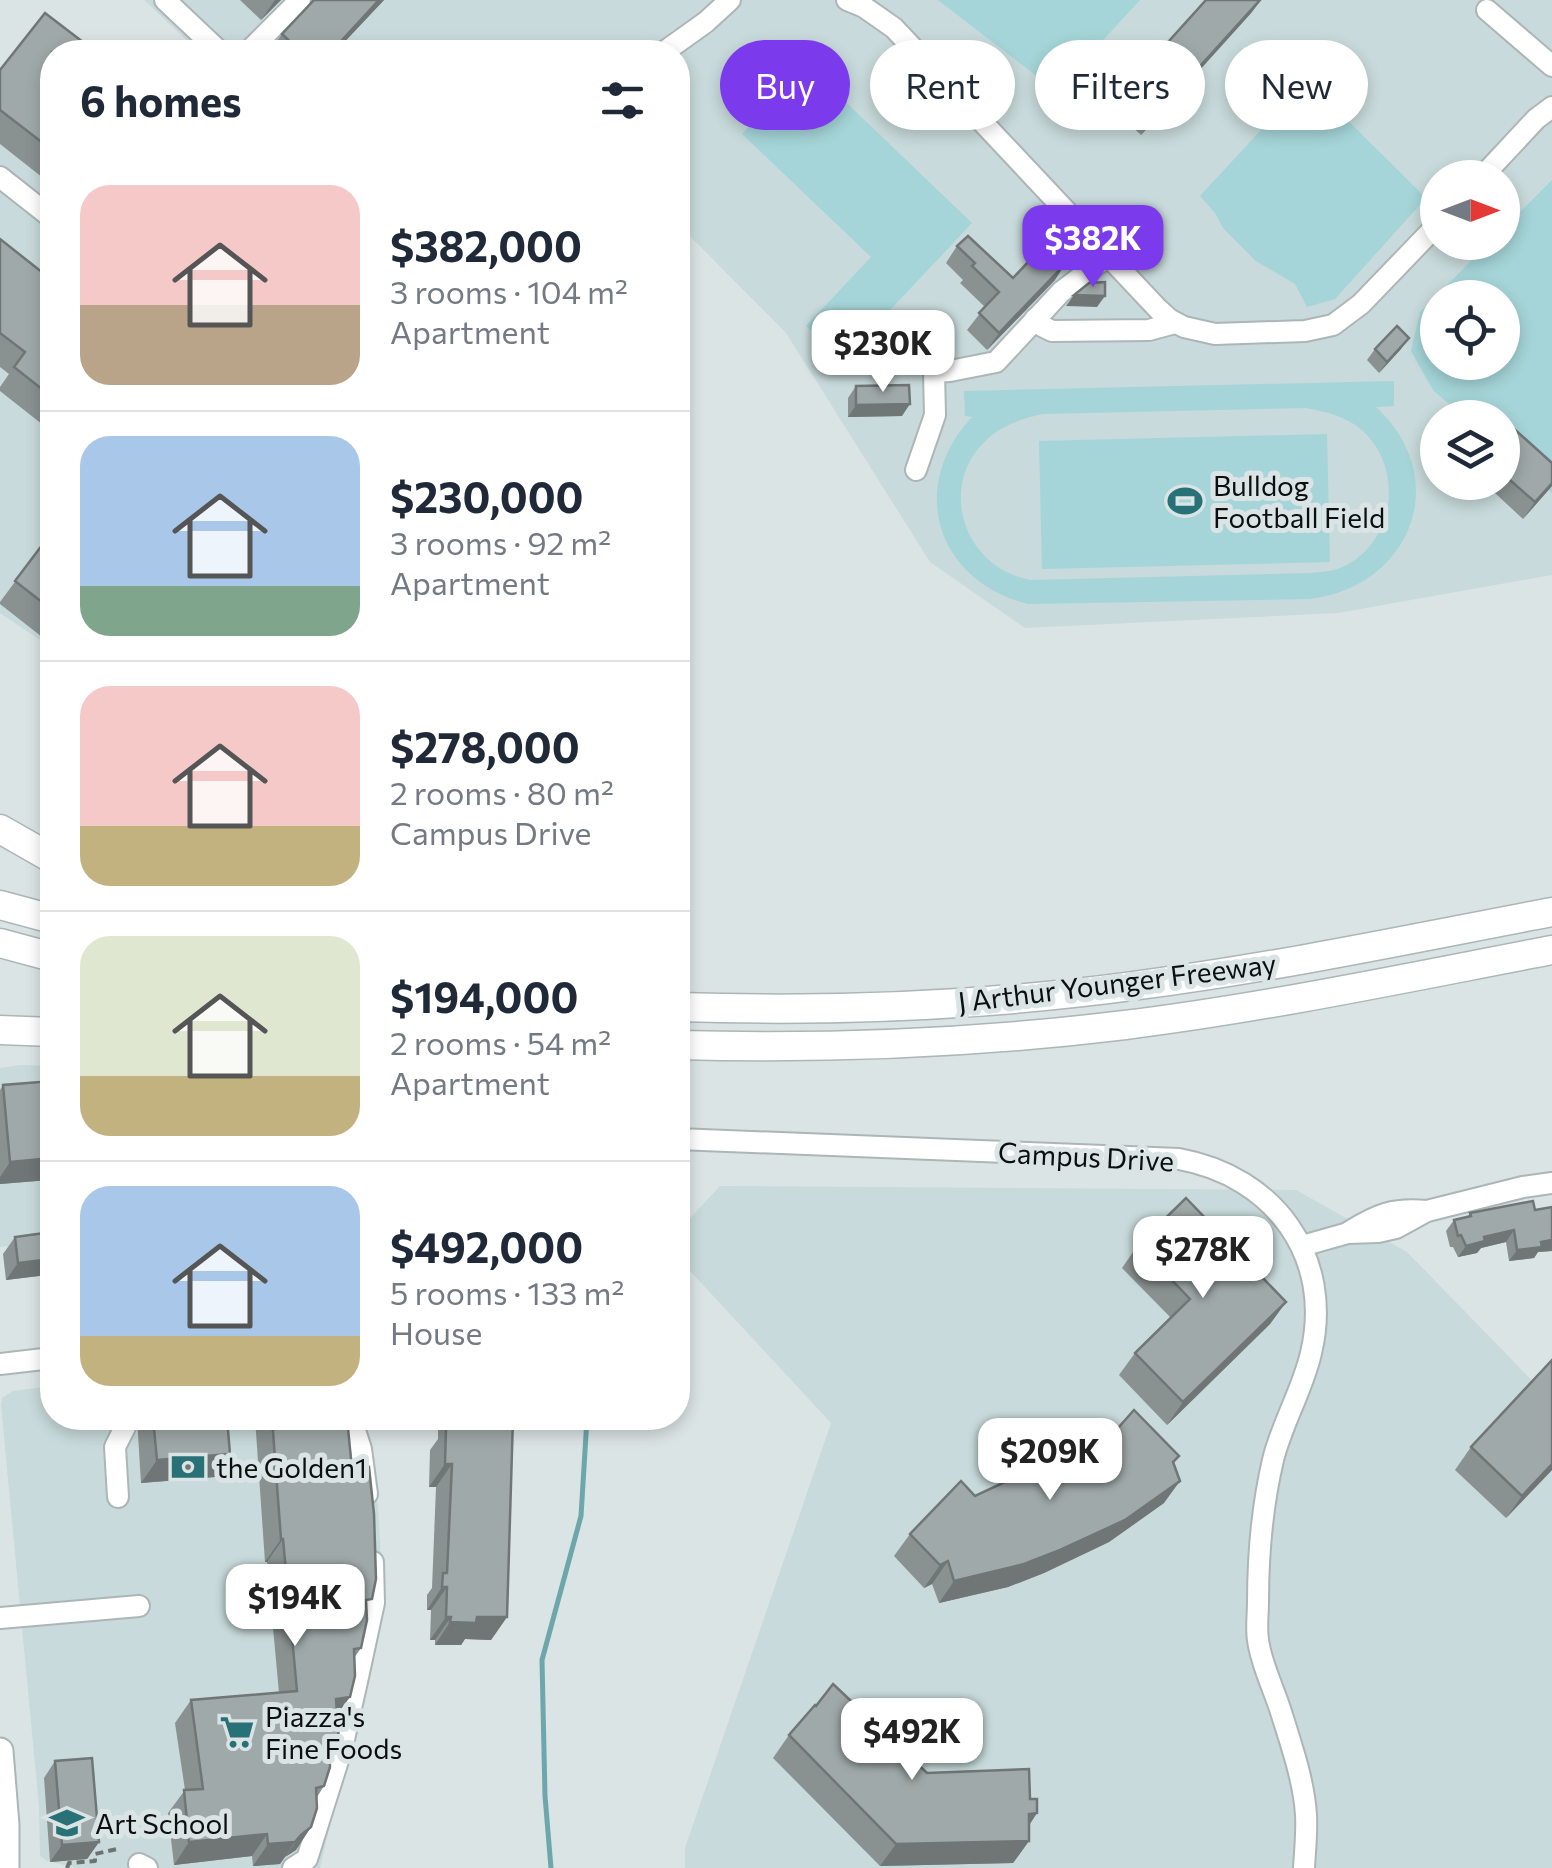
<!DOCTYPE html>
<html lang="en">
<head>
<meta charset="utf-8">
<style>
  body { margin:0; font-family:Commissioner,sans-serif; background:#f6f6f7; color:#1f2937; height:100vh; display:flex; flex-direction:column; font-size:38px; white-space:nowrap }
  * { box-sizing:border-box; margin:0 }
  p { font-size:32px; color:#747a83 }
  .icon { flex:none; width:55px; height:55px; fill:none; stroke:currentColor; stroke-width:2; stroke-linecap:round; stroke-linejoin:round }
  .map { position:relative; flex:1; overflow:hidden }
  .drawer { position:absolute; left:40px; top:40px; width:650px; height:1390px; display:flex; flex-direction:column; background:#fff; border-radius:40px; box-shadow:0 5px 15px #0003 }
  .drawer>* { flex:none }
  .hud { position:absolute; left:720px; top:40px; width:680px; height:90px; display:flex; gap:20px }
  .needle { width:65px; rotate:90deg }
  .buttons { position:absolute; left:1420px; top:160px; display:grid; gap:20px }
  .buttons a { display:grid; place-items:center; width:100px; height:100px; border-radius:50%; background:#fff; box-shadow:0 5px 15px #0003; font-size:50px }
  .price { position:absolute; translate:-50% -85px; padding:0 22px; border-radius:20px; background:#fff; color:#222; font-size:32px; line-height:65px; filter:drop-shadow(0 2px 5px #0008) }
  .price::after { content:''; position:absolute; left:50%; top:60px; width:30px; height:22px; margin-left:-15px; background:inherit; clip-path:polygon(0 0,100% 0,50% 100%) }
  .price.on { background:#7c3aed; color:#fff }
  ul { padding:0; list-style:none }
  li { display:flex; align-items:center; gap:30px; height:250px; padding:0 40px }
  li+li { border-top:2px solid #e0e1e3 }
  li span { display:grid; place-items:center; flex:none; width:280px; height:200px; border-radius:30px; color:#555 }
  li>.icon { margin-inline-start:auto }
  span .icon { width:120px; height:120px; fill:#fffc; stroke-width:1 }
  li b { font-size:42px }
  h2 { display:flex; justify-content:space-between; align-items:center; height:120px; padding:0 40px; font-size:42px }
  .tag { padding:0 35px; border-radius:45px; background:#fff; box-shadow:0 5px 15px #0003; font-size:35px; line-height:90px }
  .tag.on { background:#7c3aed; color:#fff }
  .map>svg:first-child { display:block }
</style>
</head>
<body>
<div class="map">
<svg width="1552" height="1868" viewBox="0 0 1552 1868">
  <rect width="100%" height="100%" fill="#dbe4e5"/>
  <g fill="#c8dadb" fill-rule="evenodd">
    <path d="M 144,0 L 1552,0 L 1552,575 L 1338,613 L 1025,628 L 930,562 L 786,333 L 678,224 L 678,52 L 199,52 ZM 1438,178 L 1502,178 L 1502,242 L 1438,242 ZM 1438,298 L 1502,298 L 1502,362 L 1438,362 ZM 1438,418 L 1502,418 L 1502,482 L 1438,482 Z"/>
    <path d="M 10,66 L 52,94 L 52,648 L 0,613 L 0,69 Z"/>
    <path d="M 20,1065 L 52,1066 L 52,1241 L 0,1247 L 0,1068 Z"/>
    <path d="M 720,1186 L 1296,1190 L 1407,1252 L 1552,1401 L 1552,1868 L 685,1868 L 685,1848 L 831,1423 L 678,1258 L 678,1231 Z"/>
    <path d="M 52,1386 L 52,1418 L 362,1418 L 371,1453 L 378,1506 L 381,1562 L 367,1669 L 320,1868 L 77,1868 L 47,1861 L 40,1856 L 39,1807 L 1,1405 L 2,1398 L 13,1391 Z"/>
  </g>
  <g fill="#a5d5d8" fill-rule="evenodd">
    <path d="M 938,0 L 1140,0 L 1056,91 Z"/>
    <path d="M 807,65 L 972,223 L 842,361 L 806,326 L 871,257 L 742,134 Z"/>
    <path d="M 1307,80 L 1426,198 L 1335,299 L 1307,307 L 1295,284 L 1256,261 L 1223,228 L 1215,213 L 1200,196 Z"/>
    <path d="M 1552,180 L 1552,493 L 1503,451 L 1502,418 L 1464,417 L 1433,390 L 1411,351 L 1420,312 L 1489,243 L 1502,242 L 1503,229 ZM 1438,298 L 1502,298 L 1502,362 L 1438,362 Z"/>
    <path d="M 1394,381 L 1394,406 L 1376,407 C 1453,478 1412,586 1310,599 L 1028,604 C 936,581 907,487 972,417 L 965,416 L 964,391 ZM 1306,408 C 1327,412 1346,416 1363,431 C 1403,468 1396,538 1347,565 C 1335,571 1323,572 1310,573 L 1031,580 C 961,568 935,480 992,435 C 1007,423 1025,418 1043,414 Z"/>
    <path d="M 1327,434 L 1330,562 L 1042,569 L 1039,441 Z"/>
  </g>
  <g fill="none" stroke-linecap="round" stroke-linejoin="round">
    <path stroke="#6da7ab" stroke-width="5" d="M 551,1868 L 545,1796 L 542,1660 L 581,1516 L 587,1418"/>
    <g stroke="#adb6b6" stroke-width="24">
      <g id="minor">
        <path d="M 165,0 L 220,52"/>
        <path d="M 847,0 L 864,7 L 894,28 L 1158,309 L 1169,319 L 1184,327 L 1215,334 L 1305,331 L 1333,325 L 1361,304 L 1438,224"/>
        <path d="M 1487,10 L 1552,66"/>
        <path d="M 248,52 L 300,0"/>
        <path d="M 664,52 L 706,22 L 730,0"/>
        <path d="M 0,177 L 52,218"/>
        <path d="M 1481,178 L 1536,119 L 1552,107"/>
        <path d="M 1035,319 L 1042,326 L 1052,331 L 1149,330 L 1175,323"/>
        <path d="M 916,470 L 935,415 L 934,372 L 950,371 L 996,362 L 1061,292 L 1108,256"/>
        <path d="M 678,1139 L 1179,1159 C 1274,1176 1334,1257 1311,1353 C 1303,1389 1282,1423 1273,1460 C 1262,1507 1258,1554 1258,1602 C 1258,1614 1256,1628 1258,1640 C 1261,1664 1274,1689 1281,1712 C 1291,1744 1304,1781 1306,1815 C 1307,1832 1305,1850 1304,1868"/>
        <path d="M 1349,1232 C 1378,1214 1393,1208 1427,1211"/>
        <path d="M 1302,1246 L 1348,1233 L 1378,1232 L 1396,1228 L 1427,1211 L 1523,1187 L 1552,1183"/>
        <path d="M 0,1364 L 52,1358"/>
        <path d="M 351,1418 L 361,1449 L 367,1494"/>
        <path d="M 118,1497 L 115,1447 L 125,1427 L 124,1418"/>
        <path d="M 0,1618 L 139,1606"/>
        <path d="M 139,1864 L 147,1868"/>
        <path d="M 293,1868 L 307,1859 L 342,1748 L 358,1677 L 374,1603 L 373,1562"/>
      </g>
    </g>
    <g stroke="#adb6b6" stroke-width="29">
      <path id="major" d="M 0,1751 L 6,1825 L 6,1868"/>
    </g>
    <g stroke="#adb6b6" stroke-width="31">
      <g id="highway">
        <path d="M 0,829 L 51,858"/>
        <path d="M 0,905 L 52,919"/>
        <path d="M 0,943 L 52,957"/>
        <path d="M 678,1007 C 832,1012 987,1006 1140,985 C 1278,967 1415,938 1552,912"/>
        <path d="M 0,1030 L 52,1032"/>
        <path d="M 678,1045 C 827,1049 977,1043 1125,1025 C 1269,1007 1410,977 1552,950"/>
      </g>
    </g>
    <path stroke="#6c7272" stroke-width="4" stroke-dasharray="8 5" stroke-linecap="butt" d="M 67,1868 L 69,1863 L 95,1861 L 95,1854 L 117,1849"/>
    <use href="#minor" stroke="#fff" stroke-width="20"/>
    <use href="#major" stroke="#fff" stroke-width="25"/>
    <use href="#highway" stroke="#fff" stroke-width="28"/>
  </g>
  <g fill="#8a9191">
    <path d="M 240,0 L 281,0 L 261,20 Z"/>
    <path d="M 313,0 L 384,0 L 335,52 L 269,52 L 282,34 Z"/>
    <path d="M 1252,12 L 1141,135 L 1112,108 L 1124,91 Z"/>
    <path d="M 52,52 L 52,185 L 0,144 L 0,70 Z"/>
    <path d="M 0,239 L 52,280 L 52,432 L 0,391 L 0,387 L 9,374 L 0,367 Z"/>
    <path d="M 957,246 L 1013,278 L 1055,280 L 987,350 L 967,330 L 985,307 L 960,283 L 963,280 L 946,263 Z"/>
    <path d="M 1375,349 L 1401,349 L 1379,373 L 1367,360 Z"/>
    <path d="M 856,386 L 902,416 L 848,417 L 848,398 Z"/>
    <path d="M 1502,418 L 1552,463 L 1552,486 L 1523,519 L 1483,482 L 1502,482 Z"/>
    <path d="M 52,532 L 52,643 L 51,644 L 0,604 L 0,602 Z"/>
    <path d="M 3,1085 L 49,1180 L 0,1184 L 0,1090 Z"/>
    <path d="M 1552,1207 L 1552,1251 L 1538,1252 L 1534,1258 L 1509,1261 L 1506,1242 L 1481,1248 L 1477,1253 L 1458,1257 L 1453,1247 L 1450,1247 L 1446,1231 L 1454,1220 L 1468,1216 L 1470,1213 L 1535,1210 Z"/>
    <path d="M 52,1232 L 52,1323 L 47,1275 L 6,1280 L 3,1254 L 15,1237 Z"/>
    <path d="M 1138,1245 L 1286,1302 L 1270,1324 L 1167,1425 L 1119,1375 L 1135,1353 L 1171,1318 L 1122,1268 Z"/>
    <path d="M 1552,1360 L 1552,1470 L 1506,1518 L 1455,1470 L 1471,1447 Z"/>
    <path d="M 137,1418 L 227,1418 L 215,1477 L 141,1483 Z"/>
    <path d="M 255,1418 L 347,1418 L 366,1607 L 361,1648 L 354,1658 L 337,1715 L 324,1786 L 317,1797 L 311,1827 L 296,1850 L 285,1857 L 280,1864 L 253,1866 L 252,1856 L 174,1865 L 168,1813 L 185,1790 L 175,1723 L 191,1700 L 279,1693 L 267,1562 L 265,1562 Z"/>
    <path d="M 438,1418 L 513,1418 L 507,1617 L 491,1640 L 465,1639 L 461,1645 L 435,1645 L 435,1640 L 430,1640 L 431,1610 L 427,1610 L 427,1595 L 432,1588 L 436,1487 L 429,1487 L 430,1450 L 438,1439 Z"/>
    <path d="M 1174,1464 L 1164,1503 L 1109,1542 L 1044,1573 L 1008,1587 L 939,1603 L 932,1584 L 924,1588 L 894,1556 L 910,1534 L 975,1496 L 1008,1480 L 1019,1465 Z"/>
    <path d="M 789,1735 L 1030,1799 L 1037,1813 L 1029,1825 L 1029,1841 L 1013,1863 L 880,1866 L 773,1758 Z"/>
    <path d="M 55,1761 L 99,1842 L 87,1859 L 50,1862 L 44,1778 Z"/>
  </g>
  <g fill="#707676">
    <path d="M 275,0 L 281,0 L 261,20 Z"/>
    <path d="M 379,0 L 384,0 L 335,52 L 331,52 Z"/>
    <path d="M 1261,0 L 1252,12 L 1141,135 L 1153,118 Z"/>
    <path d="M 1066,263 L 1055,280 L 987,350 L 999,333 Z"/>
    <path d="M 1074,295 L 1105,296 L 1097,307 L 1066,306 Z"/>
    <path d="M 1409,338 L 1401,349 L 1379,373 L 1387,362 Z"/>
    <path d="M 910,404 L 902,416 L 848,417 L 856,405 Z"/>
    <path d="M 1552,483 L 1552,486 L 1523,519 L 1535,502 Z"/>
    <path d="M 52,1158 L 52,1175 L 49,1180 L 0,1184 L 0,1177 L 10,1162 Z"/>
    <path d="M 1514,1230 L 1506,1242 L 1481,1248 L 1477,1253 L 1458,1257 L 1466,1246 L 1484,1237 Z"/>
    <path d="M 1552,1240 L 1552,1251 L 1538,1252 L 1534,1258 L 1509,1261 L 1517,1250 L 1541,1242 Z"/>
    <path d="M 52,1259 L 52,1268 L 47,1275 L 6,1280 L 18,1263 Z"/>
    <path d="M 1286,1302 L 1270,1324 L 1167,1425 L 1183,1402 Z"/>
    <path d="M 230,1454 L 215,1477 L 141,1483 L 157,1460 Z"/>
    <path d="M 445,1464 L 452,1464 L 436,1487 L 429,1487 Z"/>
    <path d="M 1552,1464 L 1552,1470 L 1506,1518 L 1522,1496 Z"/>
    <path d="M 1180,1481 L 1164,1503 L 1109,1542 L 1044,1573 L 1008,1587 L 939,1603 L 954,1581 Z"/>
    <path d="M 281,1539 L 283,1539 L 267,1562 L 265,1562 Z"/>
    <path d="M 948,1561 L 932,1584 L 924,1588 L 940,1565 Z"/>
    <path d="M 442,1587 L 447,1587 L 431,1610 L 427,1610 Z"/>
    <path d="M 446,1617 L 451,1617 L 435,1640 L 430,1640 Z"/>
    <path d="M 477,1617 L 507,1617 L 491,1640 L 465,1639 L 461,1645 L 435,1645 L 450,1622 Z"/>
    <path d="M 350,1697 L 334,1719 L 336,1699 Z"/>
    <path d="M 1037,1813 L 1022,1836 L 1029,1814 Z"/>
    <path d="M 311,1827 L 296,1850 L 285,1857 L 301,1835 Z"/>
    <path d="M 267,1834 L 252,1856 L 174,1865 L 189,1842 Z"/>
    <path d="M 1029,1841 L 1013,1863 L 880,1866 L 896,1844 Z"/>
    <path d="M 99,1842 L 87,1859 L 50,1862 L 62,1845 Z"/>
    <path d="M 295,1842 L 280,1864 L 253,1866 L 268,1844 Z"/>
  </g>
  <g fill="#a0a9a9" stroke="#707676" stroke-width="2.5">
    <path d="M 314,0 L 379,0 L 331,52 L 323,52 L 314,44 L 306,52 L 301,52 L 282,34 Z"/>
    <path d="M 1206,0 L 1260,0 L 1153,118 L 1124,91 Z"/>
    <path d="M 45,13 L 96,52 L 52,52 L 52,150 L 0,110 L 0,70 Z"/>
    <path d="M 423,49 L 431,49 L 439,52 L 417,52 Z"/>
    <path d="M 968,236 L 1013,278 L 1046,243 L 1066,263 L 999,333 L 979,313 L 999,292 L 972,266 L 975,263 L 957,246 Z"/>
    <path d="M 0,239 L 52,280 L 52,397 L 14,367 L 25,352 L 0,333 Z"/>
    <path d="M 1105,282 L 1105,296 L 1074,295 L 1089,283 Z"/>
    <path d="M 1397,326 L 1409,338 L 1387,362 L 1375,349 Z"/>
    <path d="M 909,385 L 910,404 L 856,405 L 856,386 Z"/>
    <path d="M 1502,418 L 1552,463 L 1552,483 L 1535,502 L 1502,473 Z"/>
    <path d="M 52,532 L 52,610 L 15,581 Z"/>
    <path d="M 52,1081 L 52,1158 L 10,1162 L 3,1085 Z"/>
    <path d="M 1186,1198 L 1286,1302 L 1183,1402 L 1135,1353 L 1190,1299 L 1138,1245 Z"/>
    <path d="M 1533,1201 L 1535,1210 L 1552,1207 L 1552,1240 L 1541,1242 L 1542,1247 L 1517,1250 L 1514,1230 L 1484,1237 L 1485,1241 L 1466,1246 L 1461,1235 L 1458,1236 L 1454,1220 L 1471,1216 L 1470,1213 Z"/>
    <path d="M 52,1232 L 52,1259 L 18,1263 L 15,1237 Z"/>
    <path d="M 1552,1360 L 1552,1464 L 1522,1496 L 1471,1447 Z"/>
    <path d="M 1134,1410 L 1179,1456 L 1173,1462 L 1180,1481 L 1125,1520 L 1060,1550 L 1024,1564 L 954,1581 L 948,1561 L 940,1565 L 910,1534 L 961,1481 L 975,1496 L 1020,1475 L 1019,1465 L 1043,1465 L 1110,1437 Z"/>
    <path d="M 153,1418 L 227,1418 L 230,1454 L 157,1460 Z"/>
    <path d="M 272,1418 L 347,1418 L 352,1469 L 369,1467 L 374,1514 L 376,1579 L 372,1599 L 366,1600 L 367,1620 L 361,1648 L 354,1649 L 355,1676 L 350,1697 L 336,1699 L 339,1741 L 337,1747 L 329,1747 L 330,1767 L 324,1786 L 316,1788 L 317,1808 L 311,1827 L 301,1835 L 295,1842 L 268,1844 L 267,1834 L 189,1842 L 184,1790 L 203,1789 L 191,1700 L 297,1691 L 283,1539 L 281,1539 Z"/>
    <path d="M 454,1418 L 513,1418 L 507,1617 L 477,1617 L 476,1623 L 450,1622 L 451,1617 L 446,1617 L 447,1587 L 442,1587 L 443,1573 L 447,1573 L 452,1464 L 445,1464 L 446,1428 L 453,1428 Z"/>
    <path d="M 833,1684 L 927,1773 L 1029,1769 L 1030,1799 L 1037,1799 L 1037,1813 L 1029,1814 L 1029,1841 L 896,1844 L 789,1735 L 815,1705 L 816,1706 Z"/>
    <path d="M 92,1758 L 99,1842 L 62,1845 L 55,1761 Z"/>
  </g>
  <defs>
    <g id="stadium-bare" transform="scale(2.7)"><path d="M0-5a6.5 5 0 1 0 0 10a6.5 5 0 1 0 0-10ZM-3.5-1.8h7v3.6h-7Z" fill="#287277" stroke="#dbe4e5" stroke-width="2.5" paint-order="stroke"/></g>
    <g id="bank-bare" transform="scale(2.7)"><path d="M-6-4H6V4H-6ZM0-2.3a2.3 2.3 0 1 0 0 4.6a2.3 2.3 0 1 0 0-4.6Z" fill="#287277" stroke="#dbe4e5" stroke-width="2.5" paint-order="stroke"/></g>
    <g id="supermarket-bare" transform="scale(2.7)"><path d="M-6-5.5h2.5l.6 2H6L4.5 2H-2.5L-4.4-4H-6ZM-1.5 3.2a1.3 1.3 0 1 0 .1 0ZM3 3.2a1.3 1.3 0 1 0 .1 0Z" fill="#287277" stroke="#dbe4e5" stroke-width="2.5" paint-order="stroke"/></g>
    <g id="school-bare" transform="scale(2.7)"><path d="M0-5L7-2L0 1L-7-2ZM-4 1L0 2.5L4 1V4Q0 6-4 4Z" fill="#287277" stroke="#dbe4e5" stroke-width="2.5" paint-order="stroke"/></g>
  </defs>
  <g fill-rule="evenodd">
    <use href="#stadium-bare" x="1185" y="501"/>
    <use href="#bank-bare" x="188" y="1467"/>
    <use href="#supermarket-bare" x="237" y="1732"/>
    <use href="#school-bare" x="67" y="1823"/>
  </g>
  <g text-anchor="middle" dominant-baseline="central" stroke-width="10" stroke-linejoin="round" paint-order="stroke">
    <g font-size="28" fill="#0c0f0f" stroke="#dbe4e5" text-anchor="start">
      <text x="1213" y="485">Bulldog<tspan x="1213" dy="32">Football Field</tspan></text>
      <text x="216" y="1467">the Golden1</text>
      <text x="265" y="1716">Piazza's<tspan x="265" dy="32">Fine Foods</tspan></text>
      <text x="95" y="1823">Art School</text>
    </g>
    <g font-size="28" fill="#0c0f0f" stroke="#dbe4e5">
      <text transform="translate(1117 982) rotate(-7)">J Arthur Younger Freeway</text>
      <text transform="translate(1086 1156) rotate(3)">Campus Drive</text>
    </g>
  </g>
</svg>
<div class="buttons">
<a><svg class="needle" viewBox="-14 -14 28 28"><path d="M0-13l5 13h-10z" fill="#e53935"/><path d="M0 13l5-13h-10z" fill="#747a83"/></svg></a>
<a><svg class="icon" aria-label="locate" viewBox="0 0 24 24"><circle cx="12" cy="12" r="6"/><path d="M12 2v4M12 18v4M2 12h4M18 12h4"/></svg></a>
<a><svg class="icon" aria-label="layers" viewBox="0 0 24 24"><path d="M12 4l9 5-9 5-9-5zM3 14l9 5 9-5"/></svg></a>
</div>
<b class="price on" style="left:1093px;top:290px">$382K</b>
<b class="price" style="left:883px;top:395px">$230K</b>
<b class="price" style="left:1203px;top:1301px">$278K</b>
<b class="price" style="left:1050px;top:1503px">$209K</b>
<b class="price" style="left:295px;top:1649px">$194K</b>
<b class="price" style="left:912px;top:1783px">$492K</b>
<div class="hud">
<a class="tag on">Buy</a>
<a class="tag">Rent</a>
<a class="tag">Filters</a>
<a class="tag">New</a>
</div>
<section class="drawer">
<h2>6 homes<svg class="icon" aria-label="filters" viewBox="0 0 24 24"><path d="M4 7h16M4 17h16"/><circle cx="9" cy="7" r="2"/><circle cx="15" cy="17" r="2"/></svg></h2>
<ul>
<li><span style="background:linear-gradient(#f6c9c9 60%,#b9a48a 0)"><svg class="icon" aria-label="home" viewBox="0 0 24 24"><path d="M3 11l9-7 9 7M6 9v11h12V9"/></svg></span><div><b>$382,000</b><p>3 rooms · 104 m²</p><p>Apartment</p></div></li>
<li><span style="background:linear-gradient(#a9c7e8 75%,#7fa58c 0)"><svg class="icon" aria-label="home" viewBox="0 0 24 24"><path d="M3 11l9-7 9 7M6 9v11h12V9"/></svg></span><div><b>$230,000</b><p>3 rooms · 92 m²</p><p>Apartment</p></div></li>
<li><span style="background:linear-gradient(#f6c9c9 70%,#c2b280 0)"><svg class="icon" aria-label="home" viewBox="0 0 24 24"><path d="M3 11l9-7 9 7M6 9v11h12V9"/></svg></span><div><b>$278,000</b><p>2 rooms · 80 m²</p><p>Campus Drive</p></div></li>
<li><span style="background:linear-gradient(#dfe7d0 70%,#c2b280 0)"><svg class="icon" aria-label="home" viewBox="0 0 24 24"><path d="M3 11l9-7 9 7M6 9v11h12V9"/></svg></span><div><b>$194,000</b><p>2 rooms · 54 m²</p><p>Apartment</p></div></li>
<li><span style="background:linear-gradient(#a9c7e8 75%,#c2b280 0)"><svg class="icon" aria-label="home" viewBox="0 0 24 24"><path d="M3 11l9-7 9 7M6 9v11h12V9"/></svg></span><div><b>$492,000</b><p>5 rooms · 133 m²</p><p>House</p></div></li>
</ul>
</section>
</div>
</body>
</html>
